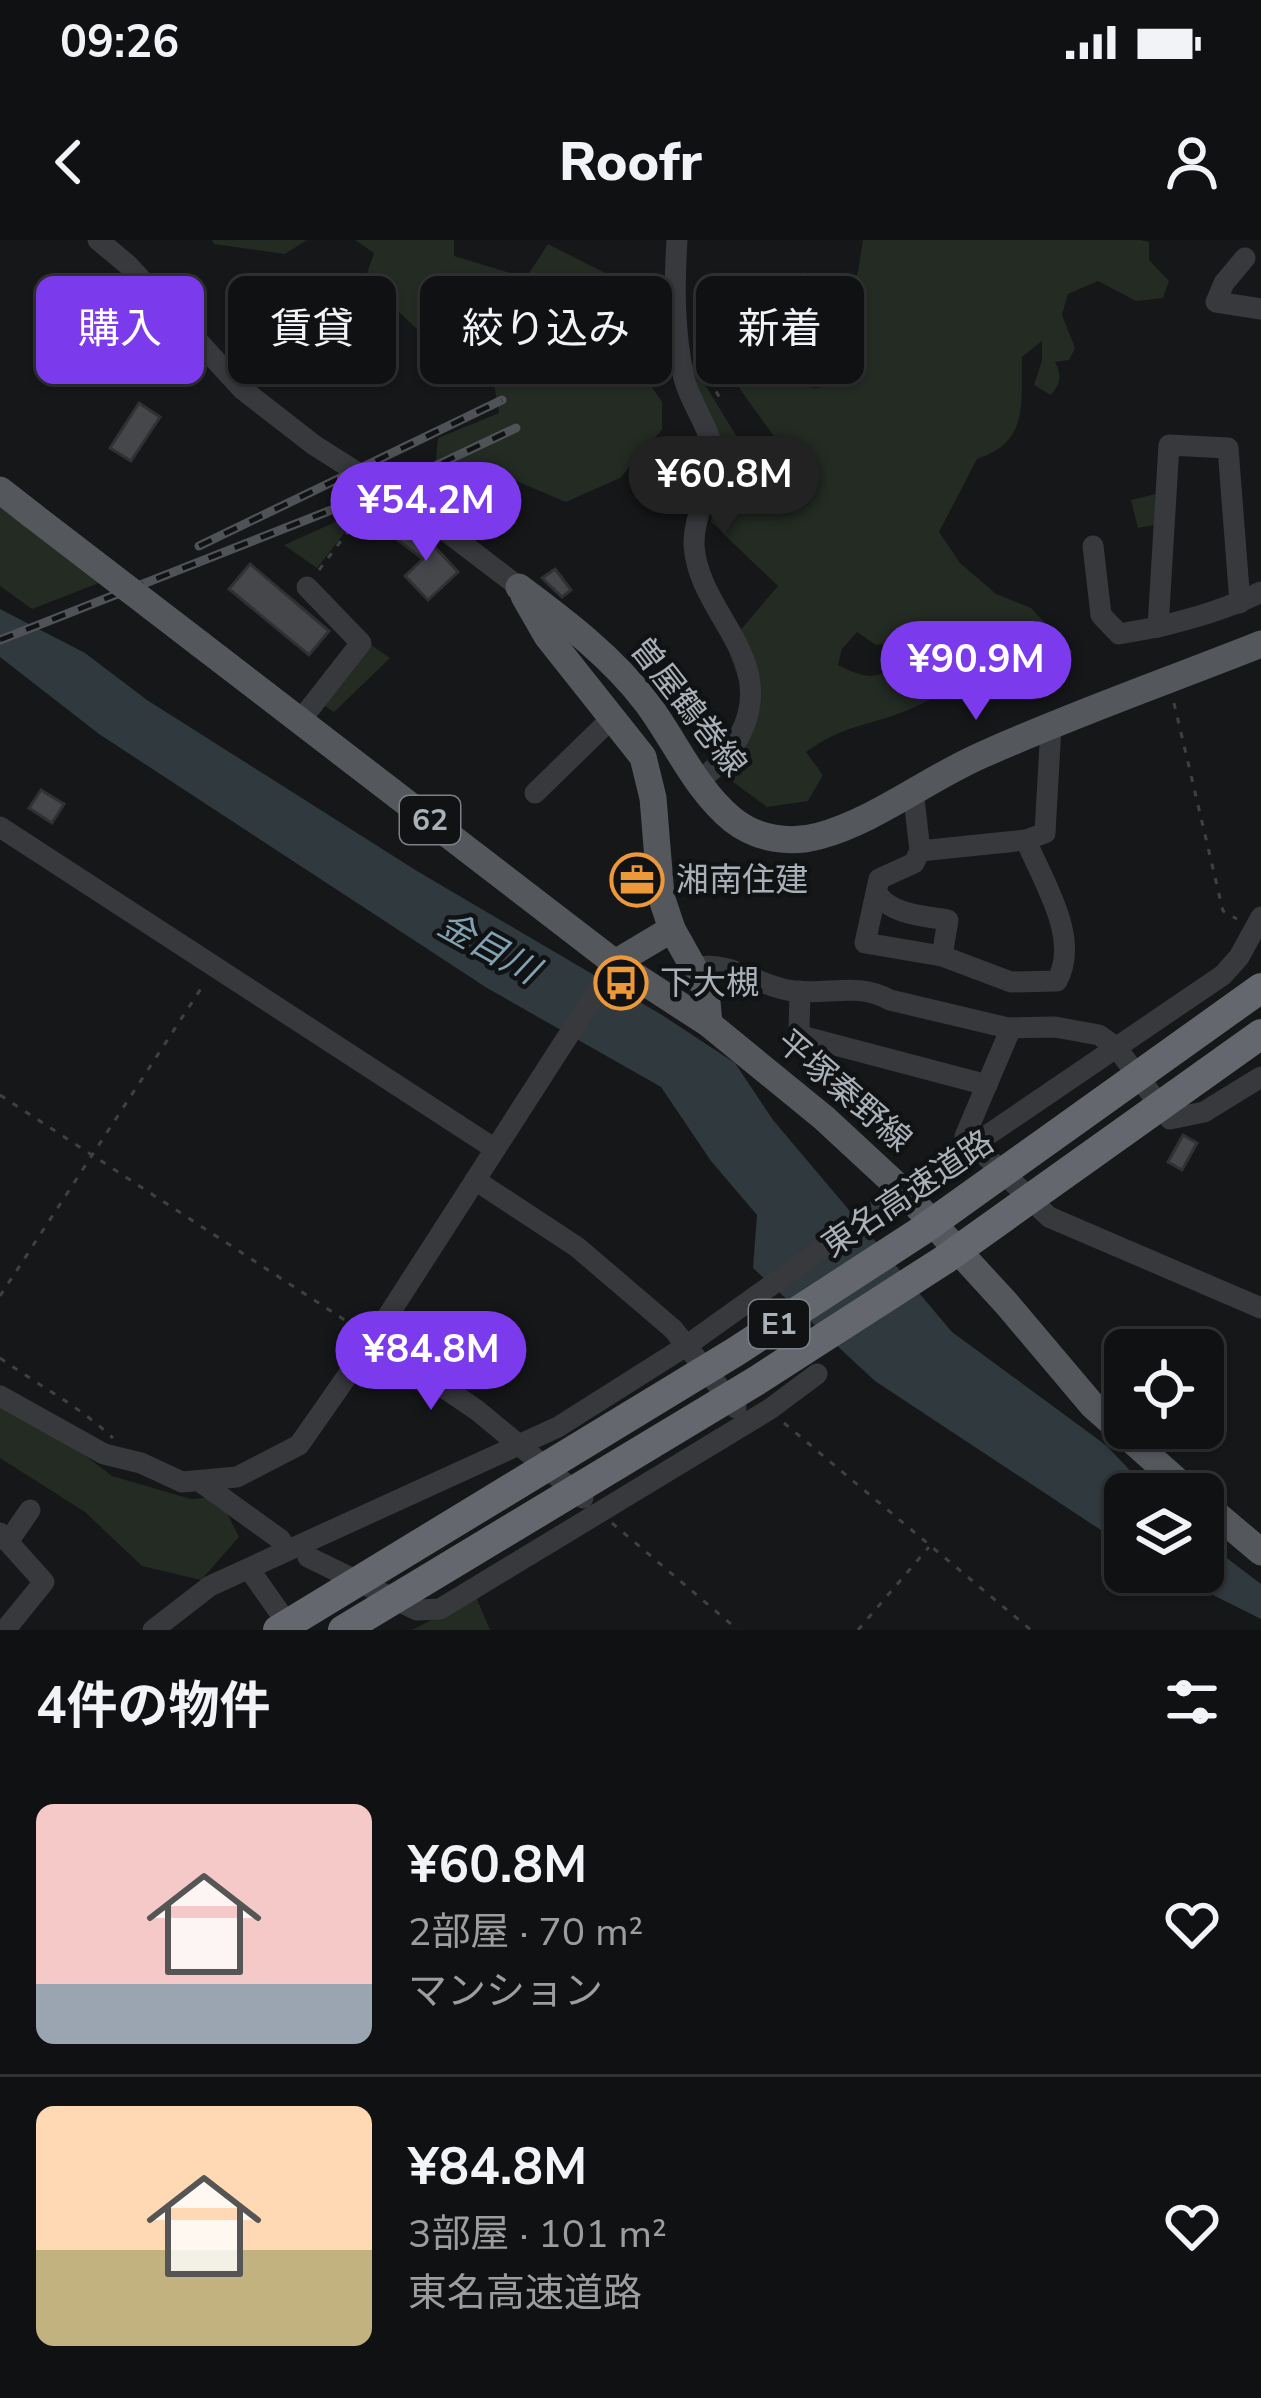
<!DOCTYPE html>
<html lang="ja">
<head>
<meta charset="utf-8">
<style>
  body { margin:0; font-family:"Nunito Sans","Noto Sans JP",sans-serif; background:#1e1f20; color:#f1f3f6; height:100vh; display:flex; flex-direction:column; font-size:45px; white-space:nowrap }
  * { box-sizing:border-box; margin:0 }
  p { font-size:39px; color:#9c9d9f }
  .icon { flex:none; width:66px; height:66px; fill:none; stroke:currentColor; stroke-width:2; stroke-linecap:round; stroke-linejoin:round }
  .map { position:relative; height:1390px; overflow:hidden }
  .side { display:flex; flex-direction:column; background:#101112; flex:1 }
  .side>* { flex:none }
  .banner { position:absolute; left:36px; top:36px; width:1191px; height:108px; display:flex; gap:24px }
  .fabs { position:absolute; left:1104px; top:1089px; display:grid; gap:24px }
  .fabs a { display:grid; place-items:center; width:120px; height:120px; border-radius:18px; background:#101112; box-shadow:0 3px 9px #0004,0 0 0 3px #303132; font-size:60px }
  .price { position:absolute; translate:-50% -102px; padding:0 27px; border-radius:42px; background:#7c3aed; color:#fff; font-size:39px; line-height:78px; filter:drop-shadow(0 3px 6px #0008) }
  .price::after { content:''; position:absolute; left:50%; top:72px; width:36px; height:27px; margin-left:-18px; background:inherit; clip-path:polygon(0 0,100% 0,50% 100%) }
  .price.on { background:#222; color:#fff }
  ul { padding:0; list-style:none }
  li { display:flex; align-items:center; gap:36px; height:300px; padding:0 36px }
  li+li { border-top:3px solid #303132 }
  li span { display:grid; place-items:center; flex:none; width:336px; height:240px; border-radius:18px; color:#555 }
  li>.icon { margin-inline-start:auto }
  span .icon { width:144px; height:144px; fill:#fffc; stroke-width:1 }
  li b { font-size:51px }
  h2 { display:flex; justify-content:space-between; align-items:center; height:144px; padding:0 36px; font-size:51px }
  .pill { padding:0 42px; border-radius:18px; background:#101112; box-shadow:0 3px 9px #0004,0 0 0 3px #303132; font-size:42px; line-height:108px }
  .pill.on { background:#7c3aed; color:#fff }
  .status { display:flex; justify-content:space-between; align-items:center; height:84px; padding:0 60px; background:#101112; direction:ltr }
  .status svg { height:33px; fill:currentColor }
  header { display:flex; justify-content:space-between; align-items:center; height:156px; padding:0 36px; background:#101112; font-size:54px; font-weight:800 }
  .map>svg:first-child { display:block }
</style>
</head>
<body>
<div class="status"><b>09:26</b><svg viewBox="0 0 49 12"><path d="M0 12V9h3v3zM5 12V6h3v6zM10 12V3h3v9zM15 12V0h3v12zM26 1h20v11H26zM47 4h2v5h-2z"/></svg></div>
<header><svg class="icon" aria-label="back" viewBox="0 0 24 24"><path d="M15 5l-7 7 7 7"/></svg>Roofr<svg class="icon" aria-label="person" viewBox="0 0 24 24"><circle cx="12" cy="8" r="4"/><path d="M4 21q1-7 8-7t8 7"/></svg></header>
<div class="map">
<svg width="1261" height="1390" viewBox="0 0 1261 1390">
  <rect width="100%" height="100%" fill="#161718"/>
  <g fill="#232b23">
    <path d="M 212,0 L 307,0 L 285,14 L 214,4 Z"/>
    <path d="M 355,0 L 454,0 L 454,16 L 526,38 L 548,4 L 607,34 L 632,116 L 662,162 L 662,190 L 620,238 L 566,262 L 499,234 L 476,251 L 433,248 L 438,198 L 499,173 L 494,144 L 483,127 L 429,101 L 391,64 L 363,45 L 374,13 Z"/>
    <path d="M 863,0 L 1140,0 L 1149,2 L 1149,20 L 1169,41 L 1163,58 L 1136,61 L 1098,41 L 1068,54 L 1062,75 L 1075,108 L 1069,120 L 1055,122 C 1062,136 1061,143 1051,155 L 1034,145 L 1042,120 L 1042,101 L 1022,117 C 1021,165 1029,202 977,219 L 939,292 L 960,323 L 996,354 L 1031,368 L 1073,412 L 1053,424 L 1024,425 L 997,423 L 925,399 L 876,405 L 857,392 L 842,409 L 838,425 C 887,451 881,423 921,415 C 934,412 956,420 970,422 L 963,442 C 944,452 924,464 903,472 C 864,487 844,485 806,512 L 823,535 L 808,561 L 767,567 L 725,536 L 732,494 L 745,458 L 727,406 L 778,346 L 711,282 L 713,255 L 690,120 L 754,225 L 770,238 L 773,195 L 737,145 L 734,129 L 773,93 L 804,32 L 811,37 L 785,95 L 756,125 L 781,145 L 819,148 L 858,31 Z"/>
    <path d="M 1160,253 L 1159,284 L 1138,288 L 1131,260 Z"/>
    <path d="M 0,265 L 104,341 L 32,369 L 0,346 Z"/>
    <path d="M 353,274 L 354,281 L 317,328 L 284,305 Z"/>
    <path d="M 370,404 L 390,418 L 334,472 L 322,464 Z"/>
    <path d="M 0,1163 L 83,1214 L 112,1236 L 191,1259 L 219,1257 L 239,1297 L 201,1340 L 142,1326 L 85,1272 L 0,1218 Z"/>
    <path d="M 476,1357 L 490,1390 L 412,1390 Z"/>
  </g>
  <g fill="#2f393e">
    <path d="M 0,369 L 85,413 L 147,460 L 417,631 L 662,775 L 735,823 L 773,880 L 952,1092 L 1107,1206 L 1152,1254 L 1125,1254 L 1125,1306 L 875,1141 L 753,1028 L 757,975 L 711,921 L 661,847 L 487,748 L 99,494 L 0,417 Z"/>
    <path d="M 1203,1300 L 1261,1344 L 1261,1379 L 1167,1332 L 1203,1332 Z"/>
  </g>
  <g fill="#46474b" stroke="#313134" stroke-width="3">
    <path d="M 642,37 L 661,68 L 661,84 L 642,87 L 639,64 L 628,69 L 617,50 Z"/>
    <path d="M 92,69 L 108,80 L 81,119 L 65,108 Z"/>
    <path d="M 139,163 L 160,177 L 131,221 L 110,208 Z"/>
    <path d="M 405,285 L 433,305 L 458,332 L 428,360 L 405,336 L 423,319 L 395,298 Z"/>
    <path d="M 250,324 L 329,391 L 309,415 L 229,349 Z"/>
    <path d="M 555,329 L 571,350 L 562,357 L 542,338 Z"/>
    <path d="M 41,550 L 64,564 L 52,583 L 29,568 Z"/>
    <path d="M 1183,895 L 1197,903 L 1182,930 L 1168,922 Z"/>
  </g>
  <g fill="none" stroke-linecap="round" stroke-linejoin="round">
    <g stroke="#3e4044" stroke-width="3" stroke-dasharray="6 9" stroke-linecap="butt">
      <path d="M 700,126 L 722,161"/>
      <path d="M 319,330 L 362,273 L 376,268"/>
      <path d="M 1174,463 L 1223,671 L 1237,679"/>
      <path d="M 0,855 L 357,1088"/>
      <path d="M 0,1056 L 204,744"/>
      <path d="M 0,1118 C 38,1145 79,1166 113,1198"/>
      <path d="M 784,1183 L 1031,1390"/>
      <path d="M 612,1283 L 738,1390"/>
      <path d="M 858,1390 L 929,1307"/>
    </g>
    <g stroke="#38393d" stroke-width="21">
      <path d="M 98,0 L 128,25 L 242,149 L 314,205 L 426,276 L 519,347"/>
      <path d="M 677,0 C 674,47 674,91 684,138 C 691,166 711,187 713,216 C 714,248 693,273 694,305 C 698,372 773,414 744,486 C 735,509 718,528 697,541"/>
      <path d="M 1245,18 L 1224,43 L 1216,62 L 1261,69"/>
      <path d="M 1093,306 L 1101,375 L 1119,394 L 1158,387"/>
      <path d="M 1240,363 L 1228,208 L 1169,205 L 1158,387 C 1194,378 1227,369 1261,352"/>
      <path d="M 300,481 L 361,403 L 307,347"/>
      <path d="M 913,550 L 920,611 L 914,623 L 879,639 L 865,703 L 942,716 L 1011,742 L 1057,741 C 1081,697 1042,641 1026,600"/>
      <path d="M 535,553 L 613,477"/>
      <path d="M 0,587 L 495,909"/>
      <path d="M 920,611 L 1026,600 L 1045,593 L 1051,486"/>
      <path d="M 878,655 C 893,675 924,676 948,680 L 942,716"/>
      <path d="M 694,728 C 730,719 760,748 795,751 C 830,755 857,742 890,760 L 1008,788 L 1055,787 L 1099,795 L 1116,807 L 1170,879 L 1204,872 L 1261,837"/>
      <path d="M 800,751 L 799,790 L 805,797 L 987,845"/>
      <path d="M 1011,788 L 965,896 L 1049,977 L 1261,1068"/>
      <path d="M 475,940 L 577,1007 L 673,1089 L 736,1168"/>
      <path d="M 373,1099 L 478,1171 L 583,1258"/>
      <path d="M 0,1156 L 104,1214 L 141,1223 L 182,1242 L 237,1237 L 299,1205 L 373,1099 L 615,723"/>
      <path d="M 202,1243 L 281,1300"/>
      <path d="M 0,1293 L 44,1342 L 5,1390"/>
      <path d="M 8,1302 L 30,1270"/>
      <path d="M 308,1317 L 417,1370 L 440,1369 L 770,1169 L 817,1134"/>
      <path d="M 249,1329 L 292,1390"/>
      <path d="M 153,1390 L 210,1346 L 558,1187 L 686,1106 L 864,979 L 1223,735 L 1239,717 L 1261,677"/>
    </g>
    <g stroke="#54575c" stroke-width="27">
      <path d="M 0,250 L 32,275"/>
      <path d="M 519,347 C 566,382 612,417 647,463 C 676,502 695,549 733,580 C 757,599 790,604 819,596 C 877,580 927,539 982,515 C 1073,474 1168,441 1261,404"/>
      <path d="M 524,356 L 547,396 L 643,517 L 653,558 L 661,656 L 672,689 L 706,750 L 709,784"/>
      <path d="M 200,404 L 615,723 L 709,784 L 824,878 L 905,953 L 1006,1063 L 1093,1166 L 1192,1254"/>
      <path d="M 615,723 L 672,689"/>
      <path d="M 1203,1263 L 1261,1312"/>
    </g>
    <g stroke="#4f5256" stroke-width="9">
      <g id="rail">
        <path d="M 199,306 L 502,160"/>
        <path d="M 0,400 L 395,245 L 516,188"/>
      </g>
    </g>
    <use href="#rail" stroke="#111213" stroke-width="4.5" stroke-dasharray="14" stroke-linecap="butt"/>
    <path stroke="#54575c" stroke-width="27" d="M 32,275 L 200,404"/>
    <g stroke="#64686e" stroke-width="30">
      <path d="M 278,1390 L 735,1112 L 921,991 L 1261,748"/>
      <path d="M 343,1390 L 756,1141 L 944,1020 L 1261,794"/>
    </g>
  </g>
  <defs>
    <g id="office-ring" transform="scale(2.7)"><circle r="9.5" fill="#111213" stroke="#ed9839" stroke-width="1.5"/><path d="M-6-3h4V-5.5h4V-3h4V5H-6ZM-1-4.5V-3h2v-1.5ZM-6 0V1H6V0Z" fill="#ed9839"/></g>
    <g id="bus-ring" transform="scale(2.7)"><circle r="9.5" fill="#111213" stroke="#ed9839" stroke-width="1.5"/><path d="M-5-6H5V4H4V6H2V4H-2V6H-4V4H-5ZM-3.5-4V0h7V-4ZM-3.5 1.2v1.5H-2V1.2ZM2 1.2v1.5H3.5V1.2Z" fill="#ed9839"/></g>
  </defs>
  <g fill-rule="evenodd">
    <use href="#office-ring" x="637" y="640"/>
    <use href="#bus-ring" x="621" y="743"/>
  </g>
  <g text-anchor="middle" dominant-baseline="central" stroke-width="9" stroke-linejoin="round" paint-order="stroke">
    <g fill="#111213" stroke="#7b8186" stroke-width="3">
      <rect x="400" y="556" width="60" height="48" rx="9"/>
      <rect x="749" y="1060" width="60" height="48" rx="9"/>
    </g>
    <g font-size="30" font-weight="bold" fill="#a9b0b8">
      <text x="430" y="580">62</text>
      <text x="779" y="1084">E1</text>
    </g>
    <g font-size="33" fill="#a9b0b8" stroke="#111213">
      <text transform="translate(688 467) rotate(52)">曽屋鶴巻線</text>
      <text transform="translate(844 851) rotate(41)">平塚秦野線</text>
      <text transform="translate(908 954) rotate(-34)">東名高速道路</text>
    </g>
    <g font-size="33" fill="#a9b0b8" stroke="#111213" text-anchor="start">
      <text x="676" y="640">湘南住建</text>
      <text x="660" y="743">下大槻</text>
    </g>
    <g font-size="36" font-style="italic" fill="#81a2b2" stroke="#111213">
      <text transform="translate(488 708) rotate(29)">金目川</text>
    </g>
  </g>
</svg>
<div class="fabs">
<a><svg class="icon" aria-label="locate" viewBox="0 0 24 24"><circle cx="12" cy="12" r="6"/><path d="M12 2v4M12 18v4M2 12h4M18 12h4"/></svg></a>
<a><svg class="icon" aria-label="layers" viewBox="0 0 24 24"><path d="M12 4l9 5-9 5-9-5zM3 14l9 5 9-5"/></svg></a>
</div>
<b class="price on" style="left:724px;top:298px">¥60.8M</b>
<b class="price" style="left:426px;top:324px">¥54.2M</b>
<b class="price" style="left:976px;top:483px">¥90.9M</b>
<b class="price" style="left:431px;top:1173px">¥84.8M</b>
<div class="banner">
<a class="pill on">購入</a>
<a class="pill">賃貸</a>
<a class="pill">絞り込み</a>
<a class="pill">新着</a>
</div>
</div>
<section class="side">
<h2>4件の物件<svg class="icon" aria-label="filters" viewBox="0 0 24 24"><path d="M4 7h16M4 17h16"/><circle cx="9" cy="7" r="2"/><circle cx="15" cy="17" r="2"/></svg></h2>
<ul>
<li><span style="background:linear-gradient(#f6c9c9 75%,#9aa5b1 0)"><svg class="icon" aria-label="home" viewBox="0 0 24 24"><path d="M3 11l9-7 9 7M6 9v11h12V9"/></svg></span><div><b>¥60.8M</b><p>2部屋 · 70 m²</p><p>マンション</p></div><svg class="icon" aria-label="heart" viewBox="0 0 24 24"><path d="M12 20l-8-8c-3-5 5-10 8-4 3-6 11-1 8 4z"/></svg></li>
<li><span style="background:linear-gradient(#ffd9b3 60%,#c2b280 0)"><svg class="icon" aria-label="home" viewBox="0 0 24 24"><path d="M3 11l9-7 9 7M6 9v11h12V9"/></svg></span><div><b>¥84.8M</b><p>3部屋 · 101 m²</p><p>東名高速道路</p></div><svg class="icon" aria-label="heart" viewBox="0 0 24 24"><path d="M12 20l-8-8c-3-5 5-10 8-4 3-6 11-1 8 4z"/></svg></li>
</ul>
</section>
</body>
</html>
